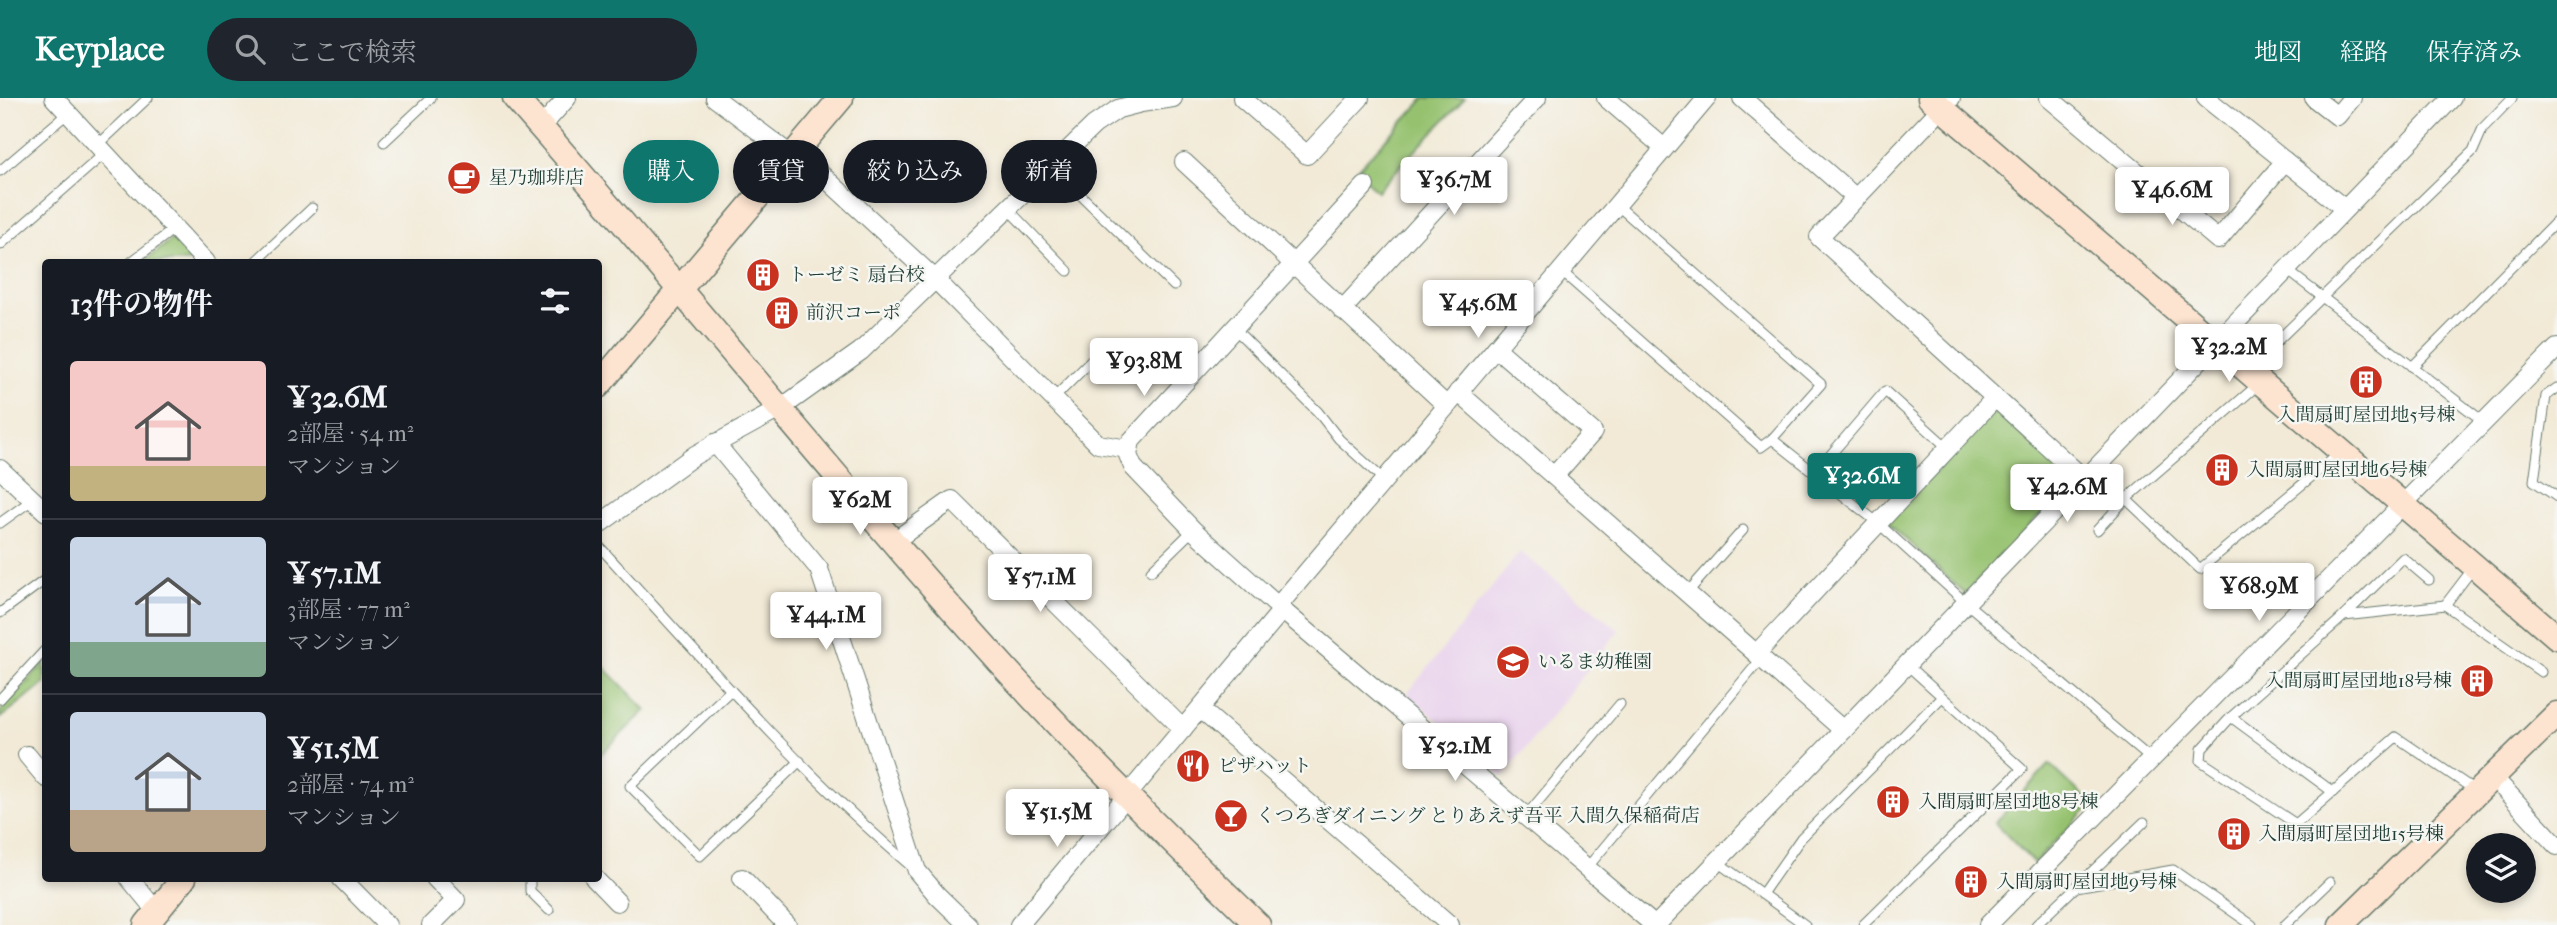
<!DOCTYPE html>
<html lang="ja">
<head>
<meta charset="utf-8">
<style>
  body { margin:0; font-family:"IM FELL French Canon","Noto Serif JP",serif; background:#20242c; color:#f1f3f6; height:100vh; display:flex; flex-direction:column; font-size:26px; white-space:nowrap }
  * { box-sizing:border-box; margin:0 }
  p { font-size:23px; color:#9ea1a6 }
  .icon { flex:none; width:38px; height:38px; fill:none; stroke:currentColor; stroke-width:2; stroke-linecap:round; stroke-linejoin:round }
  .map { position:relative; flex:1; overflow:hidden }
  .drawer { position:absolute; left:42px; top:161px; width:560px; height:623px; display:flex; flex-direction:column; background:#171b24; border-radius:7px; box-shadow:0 4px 10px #0003 }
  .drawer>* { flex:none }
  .guide { position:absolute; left:623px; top:42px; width:665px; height:63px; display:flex; gap:14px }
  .fabs { position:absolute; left:2466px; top:735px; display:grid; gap:14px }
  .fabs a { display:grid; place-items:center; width:70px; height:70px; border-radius:50%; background:#171b24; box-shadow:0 4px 10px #0003; font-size:35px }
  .price { position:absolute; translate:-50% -60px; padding:0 16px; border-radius:7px; background:#fff; color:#222; font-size:23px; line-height:46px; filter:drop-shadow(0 2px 4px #0008) }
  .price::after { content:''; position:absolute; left:50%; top:42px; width:21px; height:16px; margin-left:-10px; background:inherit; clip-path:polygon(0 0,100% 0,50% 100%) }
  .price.current { background:#0f766e; color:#fff }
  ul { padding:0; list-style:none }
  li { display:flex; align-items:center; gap:21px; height:175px; padding:0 28px }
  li+li { border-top:2px solid #363941 }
  li span { display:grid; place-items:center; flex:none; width:196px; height:140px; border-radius:7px; color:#555 }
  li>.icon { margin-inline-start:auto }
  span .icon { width:84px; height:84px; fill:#fffc; stroke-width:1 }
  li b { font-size:30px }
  h2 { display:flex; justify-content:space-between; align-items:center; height:84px; padding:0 28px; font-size:30px }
  .chip { padding:0 24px; border-radius:32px; background:#171b24; box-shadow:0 4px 10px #0003; font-size:24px; line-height:63px }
  .chip.current { background:#0f766e; color:#fff }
  header { display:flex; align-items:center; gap:42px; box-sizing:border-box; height:98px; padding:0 35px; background:#0f766e; color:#fff }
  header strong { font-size:33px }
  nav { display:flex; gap:38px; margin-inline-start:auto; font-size:24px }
  .search { width:490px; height:63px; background:#20242c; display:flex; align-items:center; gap:18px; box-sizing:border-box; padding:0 24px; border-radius:38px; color:#9ea1a6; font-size:26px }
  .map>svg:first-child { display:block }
</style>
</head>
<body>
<header>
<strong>Keyplace</strong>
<div class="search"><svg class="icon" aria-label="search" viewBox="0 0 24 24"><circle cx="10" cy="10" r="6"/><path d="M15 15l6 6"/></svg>ここで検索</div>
<nav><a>地図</a><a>経路</a><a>保存済み</a></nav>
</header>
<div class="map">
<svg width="2557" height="827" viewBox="0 0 2557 827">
  <defs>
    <pattern id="wetland-marsh" width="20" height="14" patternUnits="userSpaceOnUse" patternTransform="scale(1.75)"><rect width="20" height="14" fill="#96c270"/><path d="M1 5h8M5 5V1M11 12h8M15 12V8" fill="none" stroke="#7a9f5d"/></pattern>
  </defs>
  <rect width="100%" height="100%" fill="#f6f6f2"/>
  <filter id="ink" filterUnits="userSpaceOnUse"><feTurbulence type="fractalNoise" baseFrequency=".0143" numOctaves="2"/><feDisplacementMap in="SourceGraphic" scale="14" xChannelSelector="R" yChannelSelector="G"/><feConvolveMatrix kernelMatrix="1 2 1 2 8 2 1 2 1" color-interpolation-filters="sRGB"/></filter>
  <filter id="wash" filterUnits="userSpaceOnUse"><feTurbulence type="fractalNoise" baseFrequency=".00686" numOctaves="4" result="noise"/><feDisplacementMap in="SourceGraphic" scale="28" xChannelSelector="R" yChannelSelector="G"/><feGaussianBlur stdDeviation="1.57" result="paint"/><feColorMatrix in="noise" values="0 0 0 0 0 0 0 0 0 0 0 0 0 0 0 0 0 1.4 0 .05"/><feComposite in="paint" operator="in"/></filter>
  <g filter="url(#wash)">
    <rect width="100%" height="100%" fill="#f2ead7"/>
    <path fill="#e9d2ed" d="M 1520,454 L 1619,532 L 1503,679 L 1407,596 Z"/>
    <g fill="#96c270" stroke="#5a8052" stroke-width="2">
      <path d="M 1425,0 L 1465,0 L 1377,93 L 1356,73 Z"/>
      <path d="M 175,139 L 194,161 L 189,164 L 148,164 L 146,162 Z"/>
      <path d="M 1995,313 L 2074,381 L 1965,496 L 1887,424 Z"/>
      <path d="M 599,564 L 646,612 L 599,658 Z"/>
      <path d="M 2049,666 L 2092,706 L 2034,765 L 1995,725 Z"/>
    </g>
    <path fill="url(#wetland-marsh)" stroke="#5a8052" stroke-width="2" d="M 45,563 L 45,585 L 0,620 L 0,614 Z"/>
  </g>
  <g filter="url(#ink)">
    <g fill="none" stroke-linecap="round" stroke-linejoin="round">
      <g stroke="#697a6d" stroke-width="11">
        <g id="lane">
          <path d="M 384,44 L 431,0"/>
          <path d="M 98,47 L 148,0"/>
          <path d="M 1052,69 L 1174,188"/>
          <path d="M 0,73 L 68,15"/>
          <path d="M 1617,107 L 1821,286 L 1772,341"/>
          <path d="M 1008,111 L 1068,173"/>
          <path d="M 0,147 L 105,55"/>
          <path d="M 131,164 L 175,130"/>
          <path d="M 255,164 L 312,110"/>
          <path d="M 2287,172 L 2484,324"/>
          <path d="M 1561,173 L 1761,349 L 1772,341 L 1878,425 L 1965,504 L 2151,661"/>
          <path d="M 1235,231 L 1318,314 L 1339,341 L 1384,382"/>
          <path d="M 2276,244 L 2473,53 L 2483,30 L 2512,0"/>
          <path d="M 2412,269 L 2557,123"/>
          <path d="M 2557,290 L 2546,298 L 2534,383 L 2557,399"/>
          <path d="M 1052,302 L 1099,255"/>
          <path d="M 1815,375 L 1885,293 L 1948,350"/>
          <path d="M 2126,401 L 2200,471 L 2339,356"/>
          <path d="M 0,425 L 32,402"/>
          <path d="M 2097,432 L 2126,401 L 2260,285"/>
          <path d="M 598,447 C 699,557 798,672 912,769"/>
          <path d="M 1151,473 L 1193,432"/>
          <path d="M 1687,495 L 1743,432"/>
          <path d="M 2445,507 L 2474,469"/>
          <path d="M 0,515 L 46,481"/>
          <path d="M 2344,518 L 2403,460 L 2429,482"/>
          <path d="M 731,592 L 630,688 L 700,758 L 800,663"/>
          <path d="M 0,601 L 46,551"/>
          <path d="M 2231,619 L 2333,694"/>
          <path d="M 2476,693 L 2396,639 L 2296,726 L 2201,663 L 2202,651 L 2231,619 L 2344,518 L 2445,507 L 2541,574"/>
          <path d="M 1525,719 L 1620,606"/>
          <path d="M 1716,763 L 1805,827"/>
          <path d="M 1586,771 L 1762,560"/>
          <path d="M 530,780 L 530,793 L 549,812"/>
          <path d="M 2076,789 L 2173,772 L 2252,827"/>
          <path d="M 1762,796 L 1801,740 L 1942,599"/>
          <path d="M 1863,827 L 2022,671 L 1906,566"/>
          <path d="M 2036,827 L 2144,724"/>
          <path d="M 2285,827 L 2330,784"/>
        </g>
      </g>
      <g stroke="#697a6d" stroke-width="20">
        <g id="street">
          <path d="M 54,0 L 206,164"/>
          <path d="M 715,0 L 792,58"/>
          <path d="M 1242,0 L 1307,57 L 1360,0"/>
          <path d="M 1606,0 L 1664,50"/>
          <path d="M 1742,0 L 1856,100"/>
          <path d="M 1951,0 L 1819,139 L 2084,381"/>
          <path d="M 2049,0 L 2218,142 L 2285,63"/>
          <path d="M 2206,0 L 2345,111"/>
          <path d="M 2314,0 L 2337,18 L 2352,0"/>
          <path d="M 541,29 L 567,0"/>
          <path d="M 796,53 L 936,182 L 1098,346 L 1128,351"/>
          <path d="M 1184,64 L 1447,308"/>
          <path d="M 1365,88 L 1131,343 L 1128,357 L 1133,369 L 1193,432 L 1282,512 L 1654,827"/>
          <path d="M 1342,212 L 1537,0"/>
          <path d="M 1496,250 L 1593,334 L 1554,378"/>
          <path d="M 1458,294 L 1842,631"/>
          <path d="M 715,345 L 819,471 L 917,773 L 937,797 L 968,827"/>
          <path d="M 0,371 L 46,414"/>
          <path d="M 598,427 L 695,357 L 781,310 L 861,253 L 1094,27 L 1118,11 L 1141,5 L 1173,0"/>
          <path d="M 894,443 L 952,402 L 1183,631"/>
          <path d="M 1278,508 L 1707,0"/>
          <path d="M 1757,555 L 1995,300"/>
          <path d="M 1200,611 L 1450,827"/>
          <path d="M 27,657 L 46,680"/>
          <path d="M 2493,679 L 2557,748"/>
          <path d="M 129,780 L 157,814"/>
          <path d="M 341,780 L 387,827"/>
          <path d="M 594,780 L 617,804"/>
          <path d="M 742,780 L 787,827"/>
          <path d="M 431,827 L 456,802 L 435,780"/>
          <path d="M 1019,827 L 1282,512"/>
          <path d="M 1656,827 L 2452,0"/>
          <path d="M 1988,827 L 2557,250"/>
        </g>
      </g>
      <g stroke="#697a6d" stroke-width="27">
        <g id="secondary">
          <path d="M 515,0 C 684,191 842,392 1014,580 C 1093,666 1175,746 1258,827"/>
          <path d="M 1930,0 L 2557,539"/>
          <path d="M 598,288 L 841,0"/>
          <path d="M 146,827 L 184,780"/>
          <path d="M 2341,827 L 2557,616"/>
        </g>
      </g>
      <use href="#lane" stroke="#fff" stroke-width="9"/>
      <use href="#street" stroke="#fff" stroke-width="18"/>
      <use href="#secondary" stroke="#fde4d0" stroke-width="24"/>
    </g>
  </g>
  <defs>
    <g id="cafe-disc" transform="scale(1.75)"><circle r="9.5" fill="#c8321e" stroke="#f6f6f2"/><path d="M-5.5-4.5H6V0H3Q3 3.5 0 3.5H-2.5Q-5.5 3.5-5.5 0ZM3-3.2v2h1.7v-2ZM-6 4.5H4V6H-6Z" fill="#fff"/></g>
    <g id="building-disc" transform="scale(1.75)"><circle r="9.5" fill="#c8321e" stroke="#f6f6f2"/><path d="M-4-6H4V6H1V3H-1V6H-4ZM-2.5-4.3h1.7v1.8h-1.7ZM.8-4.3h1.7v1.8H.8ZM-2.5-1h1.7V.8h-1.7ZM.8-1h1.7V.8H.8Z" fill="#fff"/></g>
    <g id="school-disc" transform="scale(1.75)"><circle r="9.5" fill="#c8321e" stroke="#f6f6f2"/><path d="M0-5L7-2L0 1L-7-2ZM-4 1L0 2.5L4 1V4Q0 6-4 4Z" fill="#fff"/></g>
    <g id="restaurant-disc" transform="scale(1.75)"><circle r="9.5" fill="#c8321e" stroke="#f6f6f2"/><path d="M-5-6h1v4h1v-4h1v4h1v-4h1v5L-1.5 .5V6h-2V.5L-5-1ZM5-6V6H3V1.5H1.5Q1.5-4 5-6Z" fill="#fff"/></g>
    <g id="bar-disc" transform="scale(1.75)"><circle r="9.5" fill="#c8321e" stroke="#f6f6f2"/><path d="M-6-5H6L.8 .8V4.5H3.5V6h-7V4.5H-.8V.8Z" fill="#fff"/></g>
  </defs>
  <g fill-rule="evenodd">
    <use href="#cafe-disc" x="464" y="80"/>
    <use href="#building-disc" x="763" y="177"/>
    <use href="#building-disc" x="782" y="215"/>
    <use href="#building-disc" x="2366" y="284"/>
    <use href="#building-disc" x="2222" y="372"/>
    <use href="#school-disc" x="1513" y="564"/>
    <use href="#building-disc" x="2477" y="583"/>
    <use href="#restaurant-disc" x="1193" y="668"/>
    <use href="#building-disc" x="1893" y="704"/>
    <use href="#bar-disc" x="1231" y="718"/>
    <use href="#building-disc" x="2234" y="736"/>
    <use href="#building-disc" x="1971" y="784"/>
  </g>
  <g text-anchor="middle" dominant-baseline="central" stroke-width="5" stroke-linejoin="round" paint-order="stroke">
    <g font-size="19" fill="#1f3d34" stroke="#f6f6f2" text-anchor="start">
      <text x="489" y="80">星乃珈琲店</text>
      <text x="788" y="177">トーゼミ 扇台校</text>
      <text x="806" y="215">前沢コーポ</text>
      <text x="2366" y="317" text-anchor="middle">入間扇町屋団地5号棟</text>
      <text x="2246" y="372">入間扇町屋団地6号棟</text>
      <text x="1538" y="564">いるま幼稚園</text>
      <text x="2452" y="583" text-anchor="end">入間扇町屋団地18号棟</text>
      <text x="1218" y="668">ピザハット</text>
      <text x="1918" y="704">入間扇町屋団地8号棟</text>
      <text x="1256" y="718">くつろぎダイニング とりあえず吾平 入間久保稲荷店</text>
      <text x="2258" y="736">入間扇町屋団地15号棟</text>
      <text x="1996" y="784">入間扇町屋団地9号棟</text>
    </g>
  </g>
</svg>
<div class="fabs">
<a><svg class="icon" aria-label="layers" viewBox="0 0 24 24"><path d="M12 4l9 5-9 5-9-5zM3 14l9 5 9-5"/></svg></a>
</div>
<b class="price" style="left:1454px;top:119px">¥36.7M</b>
<b class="price" style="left:2172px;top:129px">¥46.6M</b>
<b class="price" style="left:1478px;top:242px">¥45.6M</b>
<b class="price" style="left:2229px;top:286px">¥32.2M</b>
<b class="price" style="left:1144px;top:300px">¥93.8M</b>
<b class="price current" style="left:1862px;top:415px">¥32.6M</b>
<b class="price" style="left:2067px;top:426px">¥42.6M</b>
<b class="price" style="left:860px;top:439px">¥62M</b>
<b class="price" style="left:1040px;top:516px">¥57.1M</b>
<b class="price" style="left:2259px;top:525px">¥68.9M</b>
<b class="price" style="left:826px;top:554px">¥44.1M</b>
<b class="price" style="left:1455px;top:685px">¥52.1M</b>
<b class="price" style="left:1057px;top:751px">¥51.5M</b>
<div class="guide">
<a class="chip current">購入</a>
<a class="chip">賃貸</a>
<a class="chip">絞り込み</a>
<a class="chip">新着</a>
</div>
<section class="drawer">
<h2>13件の物件<svg class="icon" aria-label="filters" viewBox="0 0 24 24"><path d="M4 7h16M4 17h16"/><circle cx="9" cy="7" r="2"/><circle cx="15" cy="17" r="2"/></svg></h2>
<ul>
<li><span style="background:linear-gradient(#f6c9c9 75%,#c2b280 0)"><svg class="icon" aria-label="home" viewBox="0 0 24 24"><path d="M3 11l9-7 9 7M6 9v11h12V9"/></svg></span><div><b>¥32.6M</b><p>2部屋 · 54 m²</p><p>マンション</p></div></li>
<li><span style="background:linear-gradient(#c9d6e8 75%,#7fa58c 0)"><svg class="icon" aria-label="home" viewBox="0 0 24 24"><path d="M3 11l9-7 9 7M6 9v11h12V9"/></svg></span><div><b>¥57.1M</b><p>3部屋 · 77 m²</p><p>マンション</p></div></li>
<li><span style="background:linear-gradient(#c9d6e8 70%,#b9a48a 0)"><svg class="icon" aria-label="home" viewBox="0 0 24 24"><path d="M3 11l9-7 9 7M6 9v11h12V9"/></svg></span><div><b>¥51.5M</b><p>2部屋 · 74 m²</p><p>マンション</p></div></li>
</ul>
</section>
</div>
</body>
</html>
